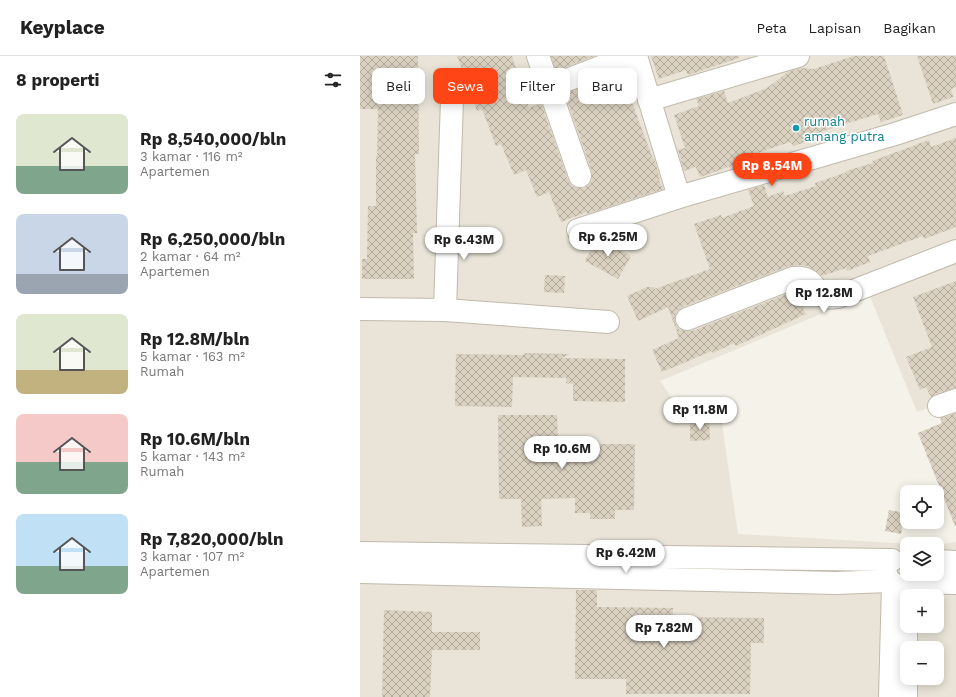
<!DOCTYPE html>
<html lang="id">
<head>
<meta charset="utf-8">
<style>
  body { margin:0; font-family:"Work Sans",sans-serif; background:#f2f2f2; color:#222; height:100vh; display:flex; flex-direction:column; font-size:15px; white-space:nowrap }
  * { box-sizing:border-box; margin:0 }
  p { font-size:13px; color:#767676 }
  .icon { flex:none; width:22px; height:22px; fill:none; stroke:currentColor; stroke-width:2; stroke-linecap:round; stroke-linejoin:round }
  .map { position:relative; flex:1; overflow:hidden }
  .panel { display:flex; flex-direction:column; background:#fff; width:360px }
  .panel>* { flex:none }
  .banner { position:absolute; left:12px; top:12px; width:380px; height:36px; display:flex; gap:8px }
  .fabs { position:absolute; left:540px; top:429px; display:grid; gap:8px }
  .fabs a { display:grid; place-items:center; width:44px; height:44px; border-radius:8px; background:#fff; box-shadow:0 2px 10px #0003; font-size:20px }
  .price { position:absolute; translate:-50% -34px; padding:0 9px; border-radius:14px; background:#fff; color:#222; font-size:13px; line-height:26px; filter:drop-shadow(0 1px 2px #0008) }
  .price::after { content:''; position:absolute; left:50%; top:24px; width:12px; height:9px; margin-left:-6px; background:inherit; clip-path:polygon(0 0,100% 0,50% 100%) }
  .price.active { background:#ff4416; color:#fff }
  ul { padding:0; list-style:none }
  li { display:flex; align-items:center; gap:12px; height:100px; padding:0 16px }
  li span { display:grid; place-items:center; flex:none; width:112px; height:80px; border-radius:8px; color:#555 }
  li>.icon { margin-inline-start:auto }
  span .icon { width:48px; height:48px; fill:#fffc; stroke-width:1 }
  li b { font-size:17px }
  h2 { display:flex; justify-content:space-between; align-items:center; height:48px; padding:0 16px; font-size:17px }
  .chip { padding:0 14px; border-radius:8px; background:#fff; box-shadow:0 2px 10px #0003; font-size:14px; line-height:36px }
  .chip.active { background:#ff4416; color:#fff }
  header { display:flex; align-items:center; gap:24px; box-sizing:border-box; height:56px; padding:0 20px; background:#fff; border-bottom:1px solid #e0e0e0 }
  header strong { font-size:19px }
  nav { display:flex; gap:22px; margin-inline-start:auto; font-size:14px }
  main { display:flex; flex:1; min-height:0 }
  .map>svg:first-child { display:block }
</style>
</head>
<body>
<header>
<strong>Keyplace</strong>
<nav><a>Peta</a><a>Lapisan</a><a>Bagikan</a></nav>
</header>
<main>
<section class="panel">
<h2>8 properti<svg class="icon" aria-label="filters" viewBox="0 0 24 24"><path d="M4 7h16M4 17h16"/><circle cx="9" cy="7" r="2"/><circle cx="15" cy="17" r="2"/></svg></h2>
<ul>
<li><span style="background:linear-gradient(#dfe7d0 65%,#7fa58c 0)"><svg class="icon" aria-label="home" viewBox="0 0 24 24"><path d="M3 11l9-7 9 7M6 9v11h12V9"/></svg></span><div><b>Rp 8,540,000/bln</b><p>3 kamar · 116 m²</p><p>Apartemen</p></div></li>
<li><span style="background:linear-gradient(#c9d6e8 75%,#9aa5b1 0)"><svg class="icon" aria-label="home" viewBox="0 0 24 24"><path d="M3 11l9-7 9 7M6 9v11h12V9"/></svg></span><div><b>Rp 6,250,000/bln</b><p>2 kamar · 64 m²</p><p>Apartemen</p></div></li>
<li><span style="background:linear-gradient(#dfe7d0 70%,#c2b280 0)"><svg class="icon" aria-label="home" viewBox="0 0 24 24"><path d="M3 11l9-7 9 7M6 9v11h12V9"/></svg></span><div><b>Rp 12.8M/bln</b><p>5 kamar · 163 m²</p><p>Rumah</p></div></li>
<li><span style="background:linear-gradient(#f6c9c9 60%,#7fa58c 0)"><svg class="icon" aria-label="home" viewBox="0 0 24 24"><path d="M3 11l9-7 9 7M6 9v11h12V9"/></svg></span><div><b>Rp 10.6M/bln</b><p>5 kamar · 143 m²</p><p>Rumah</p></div></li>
<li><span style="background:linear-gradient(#bfe0f5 65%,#7fa58c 0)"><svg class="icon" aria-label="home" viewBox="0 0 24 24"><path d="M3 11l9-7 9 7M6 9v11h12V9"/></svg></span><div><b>Rp 7,820,000/bln</b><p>3 kamar · 107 m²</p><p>Apartemen</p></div></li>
</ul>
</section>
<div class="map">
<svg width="596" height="641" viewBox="0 0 596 641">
  <defs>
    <pattern id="building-cross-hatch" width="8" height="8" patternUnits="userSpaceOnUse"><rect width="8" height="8" fill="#dad1c0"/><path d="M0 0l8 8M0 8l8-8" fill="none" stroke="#b3ab9d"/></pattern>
  </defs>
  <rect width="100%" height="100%" fill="#f5f2e9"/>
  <path fill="#e9e4d7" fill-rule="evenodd" d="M 0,0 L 596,0 L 596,341 L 557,356 L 509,238 L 300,325 L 324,359 L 361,361 L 378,478 L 553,488 L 547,488 L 547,518 L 577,518 L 577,489 L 596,486 L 596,641 L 0,641 ZM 547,540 L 577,540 L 577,570 L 547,570 ZM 547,592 L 577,592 L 577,622 L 547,622 Z"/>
  <g fill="url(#building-cross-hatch)">
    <path d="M 0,0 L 58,0 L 59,98 L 55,98 L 57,177 L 53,177 L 54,223 L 2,223 L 2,203 L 7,203 L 8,150 L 16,150 L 16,100 L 17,100 L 18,53 L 0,53 Z"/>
    <path d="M 97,0 L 152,0 L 169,52 L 181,47 L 208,124 L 212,130 L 218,132 L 224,132 L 230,128 L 232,123 L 232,116 L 205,38 L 261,17 L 293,103 L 294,102 L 300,123 L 299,123 L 303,133 L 227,158 L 227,156 L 201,166 L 189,136 L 177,141 L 166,114 L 154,119 L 141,88 L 136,90 L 122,53 L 117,55 Z"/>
    <path d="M 191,0 L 234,0 L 196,15 Z"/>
    <path d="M 291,0 L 379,0 L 379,2 L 328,19 L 326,14 L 299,23 Z"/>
    <path d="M 494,0 L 524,0 L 543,59 L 521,66 L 518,58 L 475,71 L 451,80 L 453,83 L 434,90 L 430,86 L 392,99 L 395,106 L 378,111 L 377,108 L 340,121 L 336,111 L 324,115 L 318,94 L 325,92 L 314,59 L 339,50 L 336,43 L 364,35 L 368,47 L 407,32 L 428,16 L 441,12 L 454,13 Z"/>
    <path d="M 557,0 L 596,0 L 596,31 L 591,33 L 593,41 L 573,48 Z"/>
    <path d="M 596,82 L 596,171 L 564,183 L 563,180 L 508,200 L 510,206 L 487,215 L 486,212 L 462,220 L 450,211 L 441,209 L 429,210 L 322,251 L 317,255 L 315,261 L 315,267 L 319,273 L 325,275 L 332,275 L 435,235 L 446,258 L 376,290 L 374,287 L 353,297 L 352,295 L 302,316 L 292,294 L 319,282 L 308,251 L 278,265 L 267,240 L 287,231 L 294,231 L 295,233 L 350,213 L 334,168 L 361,159 L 362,162 L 394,150 L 388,134 L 404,129 L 408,141 L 423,135 L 425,140 L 456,130 L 455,127 L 487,116 L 486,115 L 513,107 L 512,105 L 569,84 L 571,91 Z"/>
    <path d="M 237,182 L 271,200 L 258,223 L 225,205 Z"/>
    <path d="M 185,219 L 205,220 L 204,237 L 184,236 Z"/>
    <path d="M 596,225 L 596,332 L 575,338 L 571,341 L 566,331 L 560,334 L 546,301 L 572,291 L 553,241 Z"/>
    <path d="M 164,297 L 210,298 L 201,302 L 265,303 L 265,346 L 213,345 L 213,328 L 206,327 L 206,322 L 153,321 L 152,351 L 95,350 L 96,298 L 163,299 Z"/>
    <path d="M 596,357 L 596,469 L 595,470 L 558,377 L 582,367 L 580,362 Z"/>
    <path d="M 138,359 L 197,359 L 198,388 L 275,388 L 274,454 L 255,454 L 255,463 L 230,463 L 230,457 L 215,457 L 215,442 L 181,443 L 182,470 L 162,471 L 161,443 L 139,443 Z"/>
    <path d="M 330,365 L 349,365 L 350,384 L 330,385 Z"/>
    <path d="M 529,454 L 545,457 L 541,478 L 525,475 Z"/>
    <path d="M 216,534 L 237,534 L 237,551 L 313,552 L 313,561 L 404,562 L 404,587 L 391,587 L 390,638 L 266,638 L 266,623 L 215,623 Z"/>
    <path d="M 24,554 L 72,556 L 72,576 L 120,576 L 120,594 L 72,594 L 70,641 L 22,641 Z"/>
  </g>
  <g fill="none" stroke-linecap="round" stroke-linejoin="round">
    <g stroke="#c1baab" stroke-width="24">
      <g id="minor">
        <path d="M 178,0 L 220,120"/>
        <path d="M 276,0 L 319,141"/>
        <path d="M 189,31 L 269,0"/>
        <path d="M 289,44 L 438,0"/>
        <path d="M 218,174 L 319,141 L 535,78 L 596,58"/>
        <path d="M 0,253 L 85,254 L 92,43"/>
        <path d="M 85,254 L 248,266"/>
        <path d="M 327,263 L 433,222 C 457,219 453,239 468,241 C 471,242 475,241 478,241 L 596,195"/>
        <path d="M 579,350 L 596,344"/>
        <path d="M 0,497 L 532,504"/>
        <path d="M 577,505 L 596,506"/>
        <path d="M 0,516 L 476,527 L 529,525"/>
        <path d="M 526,517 C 529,533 551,534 555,518"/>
        <path d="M 551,526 L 596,527"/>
        <path d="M 530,641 L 533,528"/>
        <path d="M 546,641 L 546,574"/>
      </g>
    </g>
    <use href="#minor" stroke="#fff" stroke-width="22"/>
  </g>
  <circle fill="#0f9aa8" stroke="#fff" stroke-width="1.5" cx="436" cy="72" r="4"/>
  <g text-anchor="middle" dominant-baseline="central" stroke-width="3" stroke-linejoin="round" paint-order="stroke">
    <g font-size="13" fill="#0d838f" stroke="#fff" text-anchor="start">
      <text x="444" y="65">rumah<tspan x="444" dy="15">amang putra</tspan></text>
    </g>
  </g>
</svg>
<div class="fabs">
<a><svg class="icon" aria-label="locate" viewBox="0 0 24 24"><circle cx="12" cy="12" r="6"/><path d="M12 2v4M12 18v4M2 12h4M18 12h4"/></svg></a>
<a><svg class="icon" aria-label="layers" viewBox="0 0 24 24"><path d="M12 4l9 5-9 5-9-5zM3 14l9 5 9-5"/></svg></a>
<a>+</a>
<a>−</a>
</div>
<b class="price active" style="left:412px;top:131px">Rp 8.54M</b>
<b class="price" style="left:248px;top:202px">Rp 6.25M</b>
<b class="price" style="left:104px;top:205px">Rp 6.43M</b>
<b class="price" style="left:464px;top:258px">Rp 12.8M</b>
<b class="price" style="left:340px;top:375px">Rp 11.8M</b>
<b class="price" style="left:202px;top:414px">Rp 10.6M</b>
<b class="price" style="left:266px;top:518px">Rp 6.42M</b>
<b class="price" style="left:304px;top:593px">Rp 7.82M</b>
<div class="banner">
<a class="chip">Beli</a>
<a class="chip active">Sewa</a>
<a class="chip">Filter</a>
<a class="chip">Baru</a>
</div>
</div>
</main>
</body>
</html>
